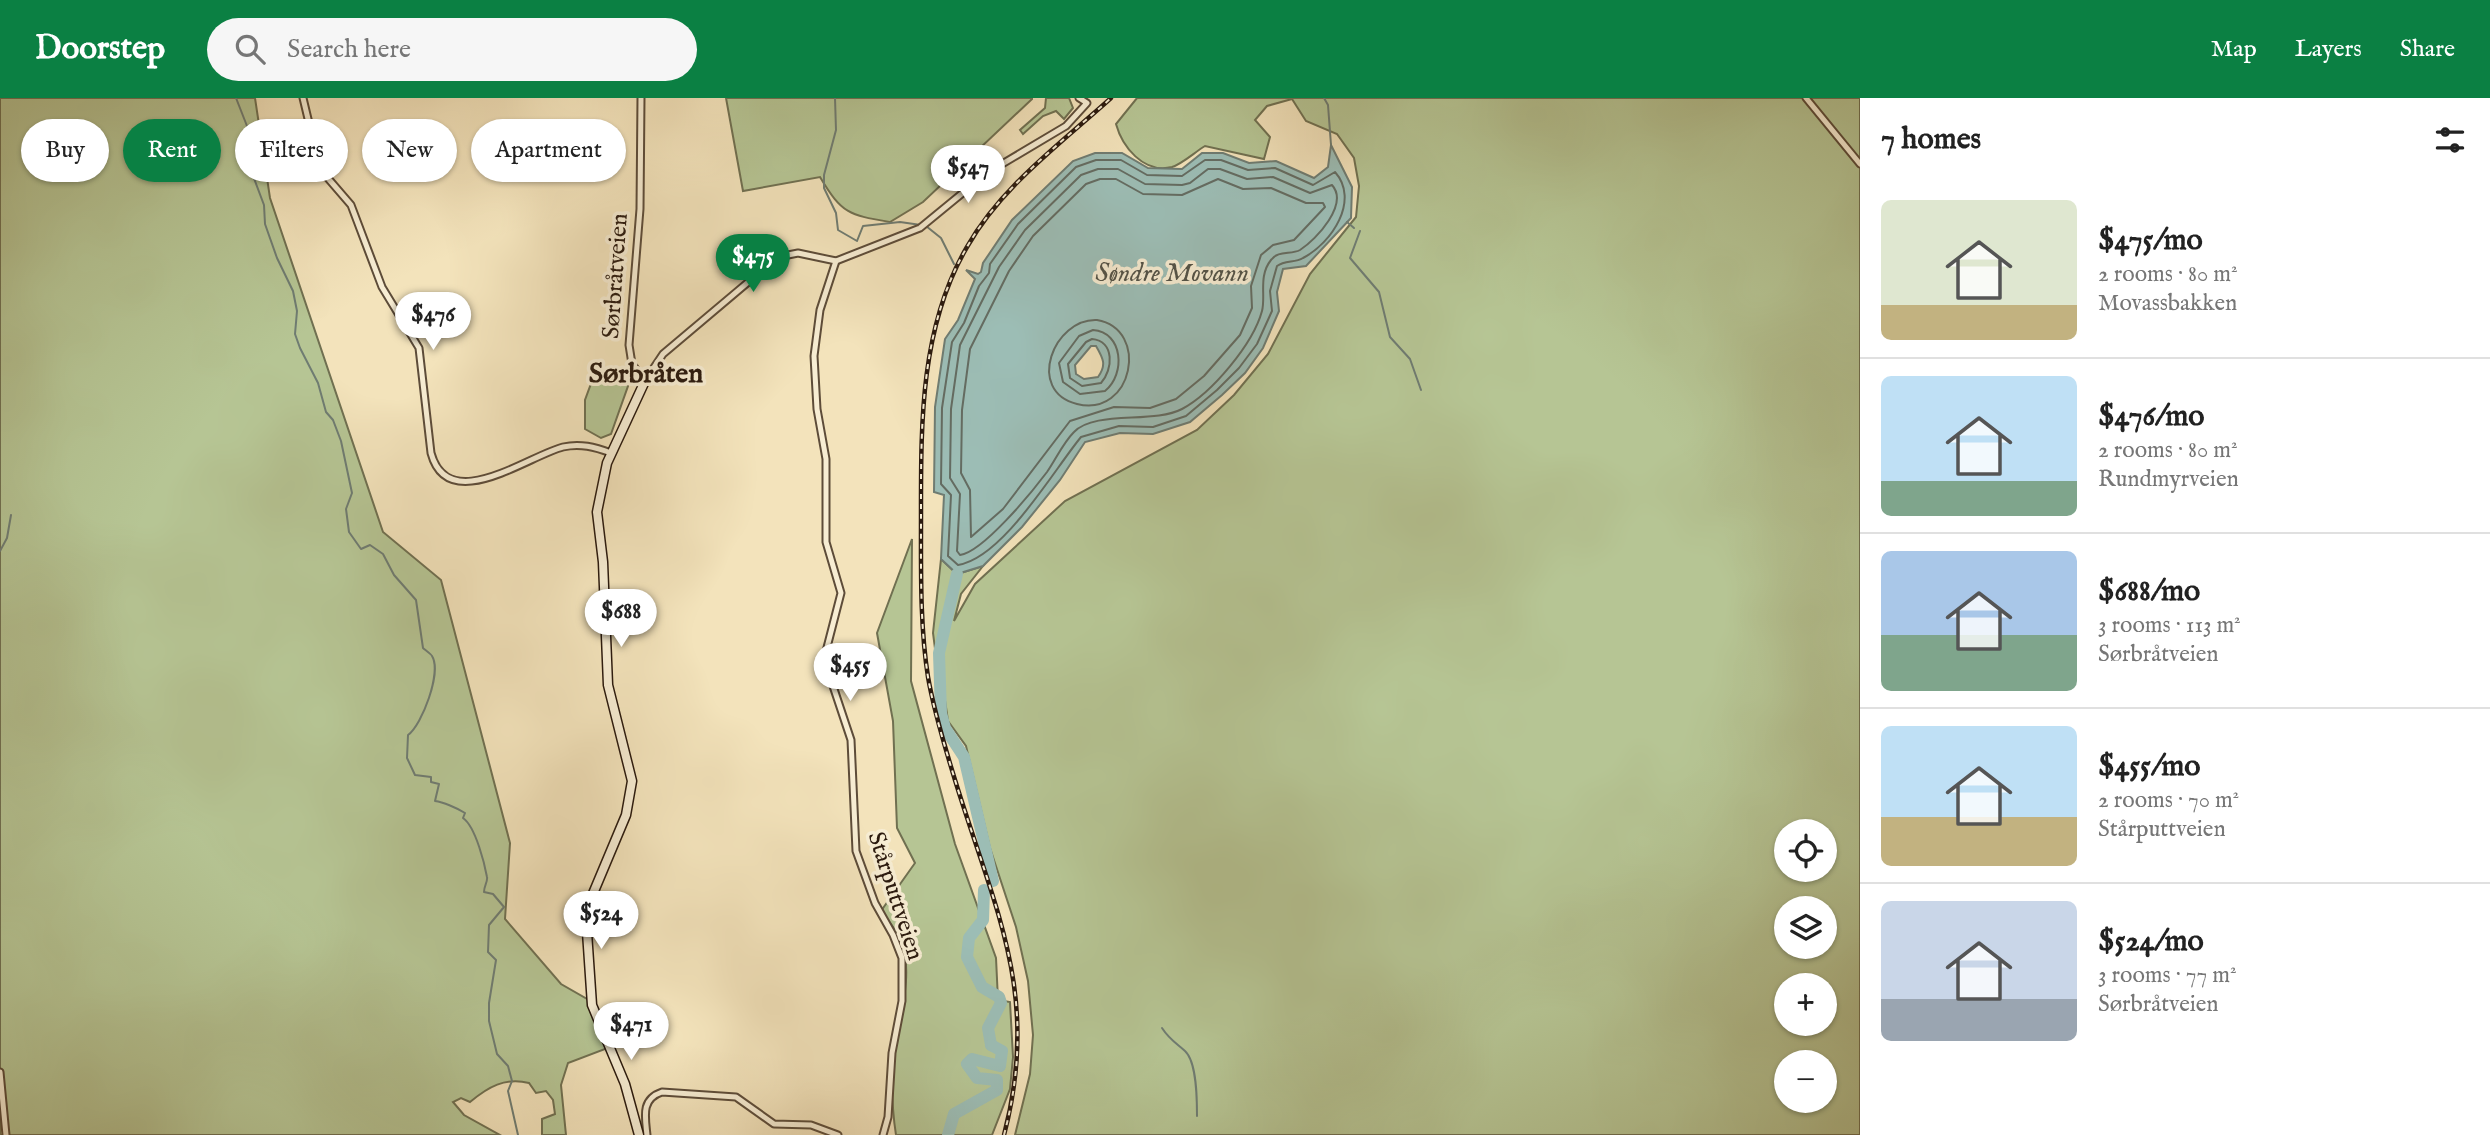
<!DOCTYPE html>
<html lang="en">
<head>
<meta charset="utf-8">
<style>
  body { margin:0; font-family:"IM FELL English",serif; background:#f6f6f6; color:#222; height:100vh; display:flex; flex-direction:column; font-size:26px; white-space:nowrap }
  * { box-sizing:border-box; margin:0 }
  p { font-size:23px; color:#767676 }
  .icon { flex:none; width:38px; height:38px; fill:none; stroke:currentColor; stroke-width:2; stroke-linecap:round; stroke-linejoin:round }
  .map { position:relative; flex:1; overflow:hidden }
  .sheet { display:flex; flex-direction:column; background:#fff; width:630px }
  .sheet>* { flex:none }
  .banner { position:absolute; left:21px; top:21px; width:665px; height:63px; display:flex; gap:14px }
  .tools { position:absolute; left:1774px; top:721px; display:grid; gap:14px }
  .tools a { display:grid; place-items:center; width:63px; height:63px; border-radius:50%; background:#fff; box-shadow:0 2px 5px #0004; font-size:35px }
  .price { position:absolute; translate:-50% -60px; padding:0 16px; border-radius:24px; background:#fff; color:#222; font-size:23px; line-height:46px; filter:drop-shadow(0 2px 4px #0008) }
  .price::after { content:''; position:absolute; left:50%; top:42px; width:21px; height:16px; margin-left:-10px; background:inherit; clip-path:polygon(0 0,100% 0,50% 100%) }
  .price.selected { background:#0b8043; color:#fff }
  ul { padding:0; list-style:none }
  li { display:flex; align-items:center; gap:21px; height:175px; padding:0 21px }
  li+li { border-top:2px solid #e0e0e0 }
  li span { display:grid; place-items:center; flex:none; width:196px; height:140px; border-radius:10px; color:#555 }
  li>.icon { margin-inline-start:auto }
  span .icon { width:84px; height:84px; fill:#fffc; stroke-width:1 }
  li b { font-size:30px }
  h2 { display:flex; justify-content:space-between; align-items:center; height:84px; padding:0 21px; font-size:30px }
  .tag { padding:0 24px; border-radius:32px; background:#fff; box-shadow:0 2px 5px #0004; font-size:24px; line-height:63px }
  .tag.selected { background:#0b8043; color:#fff }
  header { display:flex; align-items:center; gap:42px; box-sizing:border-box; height:98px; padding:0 35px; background:#0b8043; color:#fff }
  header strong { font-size:33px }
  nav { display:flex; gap:38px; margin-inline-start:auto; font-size:24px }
  .search { width:490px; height:63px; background:#f6f6f6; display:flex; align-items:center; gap:18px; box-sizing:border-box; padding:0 24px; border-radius:38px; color:#767676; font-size:26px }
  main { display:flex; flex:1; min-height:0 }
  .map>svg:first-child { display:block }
</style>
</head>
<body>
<header>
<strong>Doorstep</strong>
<div class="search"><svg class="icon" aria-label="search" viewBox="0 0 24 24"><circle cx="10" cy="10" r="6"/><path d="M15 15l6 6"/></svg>Search here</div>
<nav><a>Map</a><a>Layers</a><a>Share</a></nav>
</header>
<main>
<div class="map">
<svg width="1860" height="1037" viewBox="0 0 1860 1037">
  <rect width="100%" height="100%" fill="#f3e3bb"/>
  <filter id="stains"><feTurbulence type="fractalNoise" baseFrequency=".00286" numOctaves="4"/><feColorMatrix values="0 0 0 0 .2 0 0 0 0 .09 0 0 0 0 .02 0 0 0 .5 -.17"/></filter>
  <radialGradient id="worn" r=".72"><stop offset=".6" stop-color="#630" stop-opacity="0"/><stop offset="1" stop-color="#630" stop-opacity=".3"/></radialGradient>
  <g fill="#b6c594" stroke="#707051" stroke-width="2" fill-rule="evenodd">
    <path d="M 0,0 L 255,0 L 270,100 L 383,434 L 441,482 L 510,745 L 505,821 L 561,886 L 594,905 L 613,948 L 568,965 L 561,987 L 566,1037 L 542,1037 L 542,1021 L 555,1016 L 553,1002 L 546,993 L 536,995 L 529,985 C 505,979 488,989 470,1004 L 461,1000 L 453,1004 L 464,1017 L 500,1037 L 0,1037 Z"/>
    <path d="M 726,0 L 1032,0 L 1032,1 L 923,104 L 890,124 C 849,117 842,116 820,79 L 743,93 Z"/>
    <path d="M 1046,0 L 1069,0 L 1073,10 L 1064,21 L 1056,13 L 1043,18 L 1023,36 L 1020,32 L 1045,10 Z"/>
    <path d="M 1137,0 L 1860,0 L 1860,1037 L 1015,1037 L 1030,976 L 1033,937 L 1028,883 L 1016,829 L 990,750 L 966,648 L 948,623 L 941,575 L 939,582 L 933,535 L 941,461 L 957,476 L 983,468 L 961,496 L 954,523 L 975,486 L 1065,403 L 1197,332 L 1234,297 L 1268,256 L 1310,176 L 1356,119 L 1359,88 L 1354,60 L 1337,36 L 1306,23 L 1292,1 L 1267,8 L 1255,22 L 1270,39 L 1264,61 L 1205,48 C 1195,54 1182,66 1172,69 C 1143,76 1122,48 1116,26 ZM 1787,733 L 1825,733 L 1825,772 L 1787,772 ZM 1787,810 L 1825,810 L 1825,849 L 1787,849 ZM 1787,887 L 1825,887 L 1825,926 L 1787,926 ZM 1787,964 L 1825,964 L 1825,1003 L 1787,1003 Z"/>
    <path d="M 596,272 L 627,274 L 628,288 L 611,336 L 601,340 L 585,331 L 585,302 Z"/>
    <path d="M 912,441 L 911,583 L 955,746 L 996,860 L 998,902 L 1010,904 L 1013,959 L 1010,991 L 992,1037 L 896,1037 C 892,1011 891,983 894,957 C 899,923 915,872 900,840 C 895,830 887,822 881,813 L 915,765 L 897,730 L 893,623 L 877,535 Z"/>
  </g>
  <path fill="#9cbdb5" stroke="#6f7c72" stroke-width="2" fill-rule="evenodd" d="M 1331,47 L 1352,89 L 1351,120 L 1306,168 L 1283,171 L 1277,194 L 1279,213 L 1263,250 L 1245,275 L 1222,297 L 1190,324 L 1153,336 L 1120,335 L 1085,344 L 1060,382 L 1022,429 L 983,468 L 957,476 L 941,461 L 944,397 L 934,394 L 935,309 L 945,241 L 958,222 L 975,181 L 966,172 L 978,176 L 981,174 L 983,165 L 1012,122 L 1073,63 L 1095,55 L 1122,55 L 1148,70 L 1182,71 L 1202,55 L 1223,55 L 1249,65 L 1276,63 L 1314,80 L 1328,69 ZM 1091,248 L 1096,248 C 1103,260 1107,267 1098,279 L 1084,281 L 1076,276 L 1075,267 Z"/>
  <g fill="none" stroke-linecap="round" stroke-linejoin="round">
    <g stroke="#646c62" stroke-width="2">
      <path d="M 1096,62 L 1121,62 L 1147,77 L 1182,78 L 1205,62 L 1221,62 L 1248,72 L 1275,70 L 1313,87 L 1335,74 C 1360,102 1332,145 1303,160 C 1295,165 1285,162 1277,168 L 1270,193 L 1272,213 L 1257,246 L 1239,270 L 1217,292 L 1186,318 L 1153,329 L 1119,328 L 1081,339 C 1053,373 1003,460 958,467 L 948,458 L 951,397 L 941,386 L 942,310 L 952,244 L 964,225 L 979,188 L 989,175 L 990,166 L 1018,126 L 1076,69 Z"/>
      <path d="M 1098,71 L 1118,71 L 1145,86 L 1182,87 L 1190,85 L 1208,71 L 1220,71 L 1247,81 L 1273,79 L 1310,95 L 1332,87 C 1349,106 1317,141 1300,152 C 1291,157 1278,152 1271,162 C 1258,178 1266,198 1262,213 C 1253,246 1212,295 1182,311 C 1153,326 1095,312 1074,334 C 1063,345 1056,361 1047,374 C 1032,394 983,454 960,457 L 957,453 L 960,396 L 950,380 L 951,311 L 960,247 L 999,169 L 1025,132 L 1081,77 Z"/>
      <path d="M 1100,81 L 1116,81 L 1143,96 L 1182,97 L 1218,81 L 1243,91 L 1271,90 L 1306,105 L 1323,105 L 1325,109 L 1294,142 L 1273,147 L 1261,157 L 1251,188 L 1252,210 L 1240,237 L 1204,278 L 1176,301 L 1150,310 L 1114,309 L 1070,323 L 1003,411 L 971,439 L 970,392 L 961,375 L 962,312 L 970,251 L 1009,173 L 1033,138 L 1086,86 Z"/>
      <path d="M 1097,222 C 1150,231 1133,320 1077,306 C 1025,293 1054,220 1097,222 Z"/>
      <path d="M 1093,232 C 1123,234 1126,276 1105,293 L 1080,296 L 1063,284 L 1059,265 L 1079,238 Z"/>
      <path d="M 1092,241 C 1115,243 1113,272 1101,285 L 1082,288 L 1070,280 L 1068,266 L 1086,244 Z"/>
    </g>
    <g stroke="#6f7c72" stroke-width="2">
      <path d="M 236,0 L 247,28 L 259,44 L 252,75 L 264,107 L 265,126 L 277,160 L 293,193 L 297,213 L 295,236 L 300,250 L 318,285 L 326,314 L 333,322 L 341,343 L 352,395 L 346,411 L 349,434 L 361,451 L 370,447 L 383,456 L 394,477 L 416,502 L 423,550 C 424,551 432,557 432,558 C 442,574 422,627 408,637 L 407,660 L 415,677 L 431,679 L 431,684 L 439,686 L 435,703 C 443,704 457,710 465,715 L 463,720 C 476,729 485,768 487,779 C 488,783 484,788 484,794 L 493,796 L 504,809 L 489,827 L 488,854 L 496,862 L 489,905 L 489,923 L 497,956 L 508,968 L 512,983 L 508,993 L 518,1037"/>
      <path d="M 835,0 L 836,32 L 824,77 L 824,90 L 836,115 L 838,132 L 857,143 L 863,128 L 900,124 L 921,127"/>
      <path d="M 1324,0 L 1328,7 L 1331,47"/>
      <path d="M 1347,124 L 1354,130"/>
      <path d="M 926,128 L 941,140 L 954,166"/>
      <path d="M 1360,133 L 1350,160 L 1379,194 L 1390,239 L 1410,261 L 1421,292"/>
      <path d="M 0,453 L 7,440 L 11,417"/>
      <path d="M 1162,930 C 1169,941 1176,945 1185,953 C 1197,964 1197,1002 1197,1018"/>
    </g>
    <g stroke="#9cbdb5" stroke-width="12">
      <path d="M 957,476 L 939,555 L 941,615 L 945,630 L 964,659 L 993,783"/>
      <path d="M 984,792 L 983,822 L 969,840 L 967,859 L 982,889 L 999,899 L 1001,905 L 988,930 L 991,947"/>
      <path d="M 948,1037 L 954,1016 L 997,992 L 997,982 L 977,980 L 967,966 L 972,961 L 1000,968 L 1002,953 L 991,947"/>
    </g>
    <g stroke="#5d4c39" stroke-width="9">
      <g id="street">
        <path d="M 303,0 L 320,71 L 351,107 L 382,189 L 419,250 L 431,355 C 448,418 528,358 563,349 C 580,345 595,349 611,355"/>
        <path d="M 641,0 L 640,111 L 629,247 L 632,266 L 645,283 L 663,256 L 778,159 L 798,155 L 836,163 L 920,130 L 987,75 L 1066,28 L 1087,5 L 1079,0"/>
        <path d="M 1806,0 L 1860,66"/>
        <path d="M 836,163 L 820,212 L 814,258 L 817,311 L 826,361 L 826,444 L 841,495 L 824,561 L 851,642 L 856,753 L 875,805 L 893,837 L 902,860 L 902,903 L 892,955 L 888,1019 L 883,1037"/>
        <path d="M 0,974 L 6,1037"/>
        <path d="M 647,1037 C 645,1018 641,1001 662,994 L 736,999 L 774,1026 L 811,1027 L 838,1037"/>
      </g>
    </g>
    <g stroke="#2b1a0e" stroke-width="11">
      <path id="secondary" d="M 639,1037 L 625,986 L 592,907 L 587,834 L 592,798 L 626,717 L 632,683 L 608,587 L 603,464 L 597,414 L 607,365 L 645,283"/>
    </g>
    <use href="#street" stroke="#f7edd3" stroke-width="5"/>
    <use href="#secondary" stroke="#f7edd3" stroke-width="8"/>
    <g stroke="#2b1a0e" stroke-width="4.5">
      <path id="rail" d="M 1004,1037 C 1041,897 995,812 955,682 C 945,649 934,614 928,579 C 920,528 921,475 921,422 C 921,330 919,231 967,149 C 1001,89 1060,46 1111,0"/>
    </g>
    <use href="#rail" stroke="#f7edd3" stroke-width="2" stroke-dasharray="5" stroke-linecap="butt"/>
  </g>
  <g text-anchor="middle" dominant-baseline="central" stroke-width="7" stroke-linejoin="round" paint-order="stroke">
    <g font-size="24" fill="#2b1a0e" stroke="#f7edd3">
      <text transform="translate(616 178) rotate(-86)">Sørbråtveien</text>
      <text transform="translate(895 798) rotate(72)">Stårputtveien</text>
    </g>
    <g font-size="26" font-style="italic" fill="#535348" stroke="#f7edd3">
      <text x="1172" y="175">Søndre Movann</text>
    </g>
    <g font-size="28" font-weight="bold" fill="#2b1a0e" stroke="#f7edd3">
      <text x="646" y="276">Sørbråten</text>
    </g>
  </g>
  <rect width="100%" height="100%" filter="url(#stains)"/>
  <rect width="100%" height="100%" fill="url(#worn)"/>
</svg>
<div class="tools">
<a><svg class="icon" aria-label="locate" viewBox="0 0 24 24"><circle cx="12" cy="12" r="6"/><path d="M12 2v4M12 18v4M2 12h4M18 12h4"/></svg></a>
<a><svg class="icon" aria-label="layers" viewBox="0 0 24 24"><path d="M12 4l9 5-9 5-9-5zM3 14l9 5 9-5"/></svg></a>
<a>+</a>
<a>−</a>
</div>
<b class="price" style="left:968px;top:107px">$547</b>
<b class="price selected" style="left:753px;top:196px">$475</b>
<b class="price" style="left:433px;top:254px">$476</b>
<b class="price" style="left:621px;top:551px">$688</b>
<b class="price" style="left:850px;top:605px">$455</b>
<b class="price" style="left:601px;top:853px">$524</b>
<b class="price" style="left:631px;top:964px">$471</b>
<div class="banner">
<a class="tag">Buy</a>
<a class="tag selected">Rent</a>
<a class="tag">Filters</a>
<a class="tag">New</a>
<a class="tag">Apartment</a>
</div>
</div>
<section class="sheet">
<h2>7 homes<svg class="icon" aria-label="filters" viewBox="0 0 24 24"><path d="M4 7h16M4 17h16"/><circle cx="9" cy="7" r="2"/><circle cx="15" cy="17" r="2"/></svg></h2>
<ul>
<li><span style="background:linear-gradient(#dfe7d0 75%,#c2b280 0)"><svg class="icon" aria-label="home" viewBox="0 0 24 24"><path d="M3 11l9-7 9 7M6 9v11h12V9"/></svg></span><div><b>$475/mo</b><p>2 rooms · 80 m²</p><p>Movassbakken</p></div></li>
<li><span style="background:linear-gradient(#bfe0f5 75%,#7fa58c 0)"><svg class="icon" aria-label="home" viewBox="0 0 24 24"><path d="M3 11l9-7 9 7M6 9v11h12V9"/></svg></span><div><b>$476/mo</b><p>2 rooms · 80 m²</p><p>Rundmyrveien</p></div></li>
<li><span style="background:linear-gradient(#a9c7e8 60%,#7fa58c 0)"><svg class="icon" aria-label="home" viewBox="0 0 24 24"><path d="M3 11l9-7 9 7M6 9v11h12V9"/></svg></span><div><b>$688/mo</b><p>3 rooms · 113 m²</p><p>Sørbråtveien</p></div></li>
<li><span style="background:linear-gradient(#bfe0f5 65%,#c2b280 0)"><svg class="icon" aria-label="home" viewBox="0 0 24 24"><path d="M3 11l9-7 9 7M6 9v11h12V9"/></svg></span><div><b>$455/mo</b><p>2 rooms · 70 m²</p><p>Stårputtveien</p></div></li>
<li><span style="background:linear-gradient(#c9d6e8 70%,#9aa5b1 0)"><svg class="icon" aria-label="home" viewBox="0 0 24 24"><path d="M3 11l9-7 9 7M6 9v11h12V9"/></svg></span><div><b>$524/mo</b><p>3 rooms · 77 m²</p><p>Sørbråtveien</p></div></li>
</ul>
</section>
</main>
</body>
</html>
